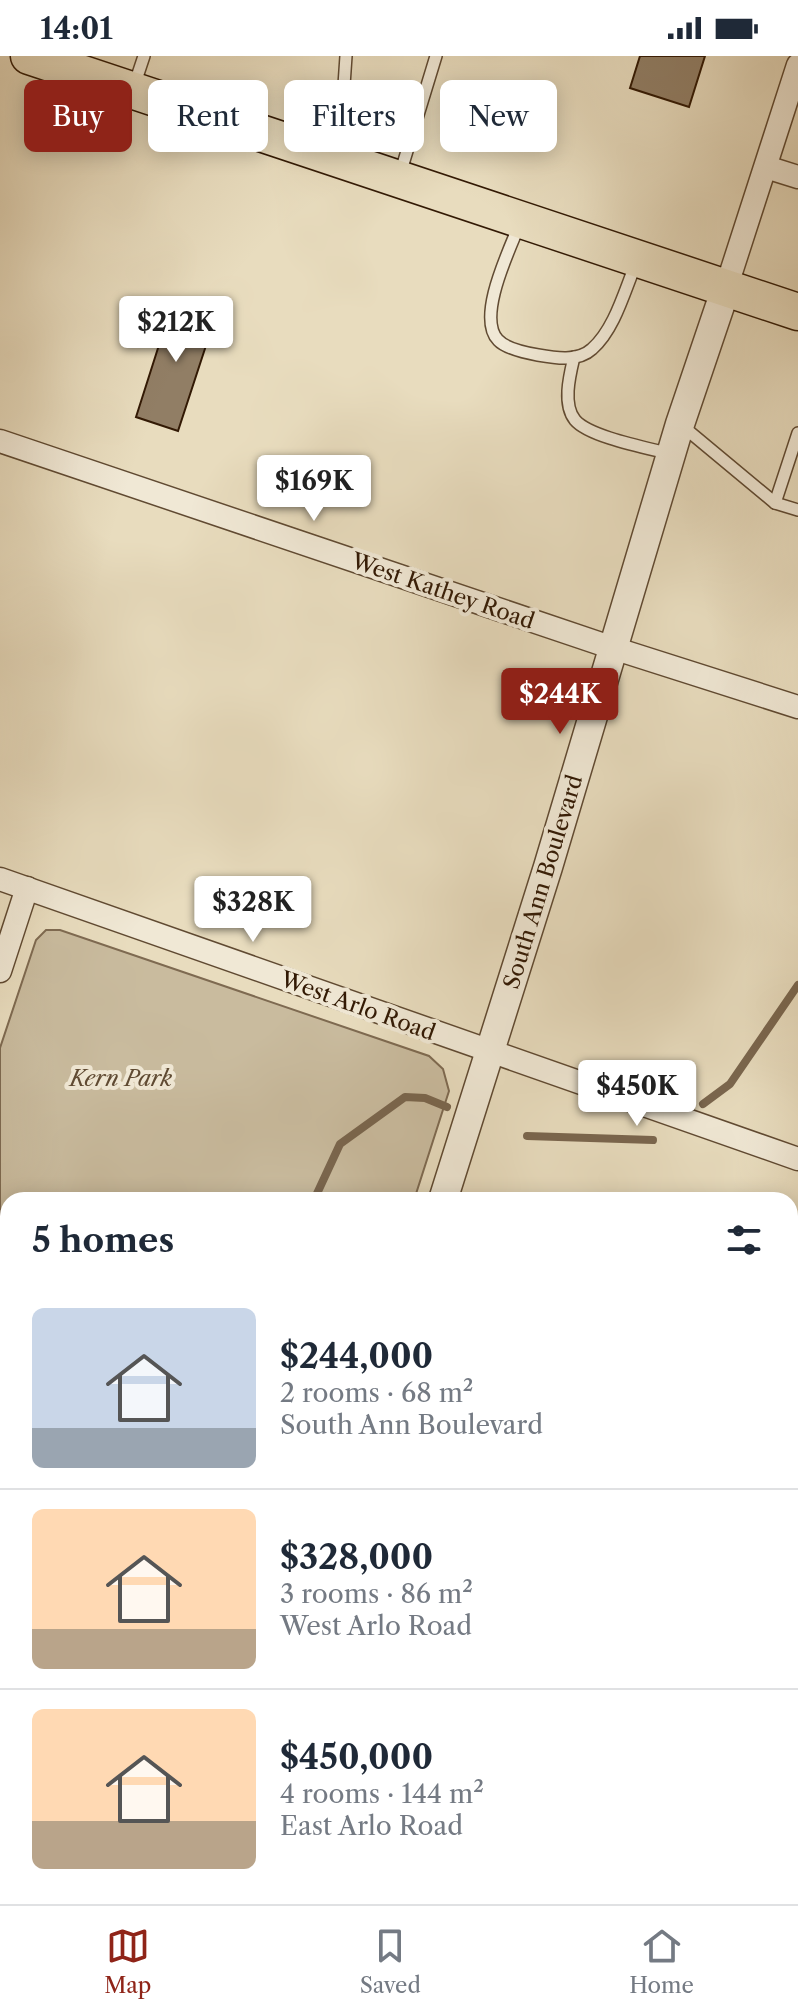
<!DOCTYPE html>
<html lang="en">
<head>
<meta charset="utf-8">
<style>
  body { margin:0; font-family:"Libre Caslon Text",serif; background:#f2f2f3; color:#1f2937; height:100vh; display:flex; flex-direction:column; font-size:30px; white-space:nowrap }
  * { box-sizing:border-box; margin:0 }
  p { font-size:26px; color:#747a83 }
  .icon { flex:none; width:44px; height:44px; fill:none; stroke:currentColor; stroke-width:2; stroke-linecap:round; stroke-linejoin:round }
  .map { position:relative; flex:1; overflow:hidden }
  .details { position:absolute; left:0px; top:1136px; width:798px; height:712px; display:flex; flex-direction:column; background:#fff; border-radius:24px 24px 0 0; box-shadow:0 4px 20px #0003 }
  .details>* { flex:none }
  .hud { position:absolute; left:24px; top:24px; width:750px; height:72px; display:flex; gap:16px }
  .price { position:absolute; translate:-50% -68px; padding:0 18px; border-radius:8px; background:#fff; color:#222; font-size:26px; line-height:52px; filter:drop-shadow(0 2px 4px #0008) }
  .price::after { content:''; position:absolute; left:50%; top:48px; width:24px; height:18px; margin-left:-12px; background:inherit; clip-path:polygon(0 0,100% 0,50% 100%) }
  .price.active { background:#8f2418; color:#fff }
  ul { padding:0; list-style:none }
  li { display:flex; align-items:center; gap:24px; height:200px; padding:0 32px }
  li+li { border-top:2px solid #e0e1e3 }
  li span { display:grid; place-items:center; flex:none; width:224px; height:160px; border-radius:12px; color:#555 }
  li>.icon { margin-inline-start:auto }
  span .icon { width:96px; height:96px; fill:#fffc; stroke-width:1 }
  li b { font-size:34px }
  h2 { display:flex; justify-content:space-between; align-items:center; height:96px; padding:0 32px; font-size:34px }
  .tag { padding:0 28px; border-radius:12px; background:#fff; box-shadow:0 4px 20px #0003; font-size:28px; line-height:72px }
  .tag.active { background:#8f2418; color:#fff }
  .status { display:flex; justify-content:space-between; align-items:center; height:56px; padding:0 40px; background:#fff; direction:ltr }
  .status svg { height:22px; fill:currentColor }
  .tabs { display:flex; justify-content:space-around; align-items:center; height:112px; border-top:2px solid #e0e1e3; background:#fff; font-size:22px; color:#747a83 }
  .tabs a { display:grid; justify-items:center; gap:4px }
  .tabs .active { color:#8f2418 }
  .map>svg:first-child { display:block }
</style>
</head>
<body>
<div class="status"><b>14:01</b><svg viewBox="0 0 49 12"><path d="M0 12V9h3v3zM5 12V6h3v6zM10 12V3h3v9zM15 12V0h3v12zM26 1h20v11H26zM47 4h2v5h-2z"/></svg></div>
<div class="map">
<svg width="798" height="1848" viewBox="0 0 798 1848">
  <rect width="100%" height="100%" fill="#e8dcbe"/>
  <filter id="stains"><feTurbulence type="fractalNoise" baseFrequency=".0025" numOctaves="4"/><feColorMatrix values="0 0 0 0 .2 0 0 0 0 .09 0 0 0 0 .02 0 0 0 .5 -.17"/></filter>
  <radialGradient id="worn" r=".72"><stop offset=".6" stop-color="#630" stop-opacity="0"/><stop offset="1" stop-color="#630" stop-opacity=".3"/></radialGradient>
  <path fill="#c9bb9e" stroke="#7e6a51" stroke-width="2" d="M 46,874 L 60,874 L 429,1000 L 443,1013 L 449,1035 L 414,1144 L 8,1144 L 8,1597 L 0,1594 L 0,992 L 36,884 Z"/>
  <g fill="none" stroke-linecap="round" stroke-linejoin="round">
    <g stroke="#7a664e" stroke-width="8">
      <path d="M 703,1048 L 730,1028 L 798,929"/>
      <path d="M 527,1080 L 653,1084"/>
      <path d="M 314,1144 L 340,1088 L 405,1041 L 425,1042 L 447,1051"/>
      <path d="M 0,1410 L 8,1406"/>
    </g>
  </g>
  <g fill="#917e65" stroke="#321904" stroke-width="2">
    <path d="M 640,0 L 705,0 L 689,51 L 630,32 Z"/>
    <path d="M 174,242 L 217,256 L 178,375 L 136,361 Z"/>
  </g>
  <g fill="none" stroke-linecap="round" stroke-linejoin="round">
    <g stroke="#604a32" stroke-width="14">
      <g id="service">
        <path d="M 134,30 L 144,0"/>
        <path d="M 326,92 L 343,44 L 346,0"/>
        <path d="M 400,118 L 436,0"/>
        <path d="M 520,167 C 510,193 476,261 498,284 C 506,293 527,297 538,299 C 555,302 578,306 592,293 C 615,273 625,233 637,205"/>
        <path d="M 574,301 C 570,318 562,348 575,364 C 589,381 648,392 671,398"/>
        <path d="M 680,368 L 775,447"/>
        <path d="M 798,377 L 775,447 L 798,454"/>
      </g>
    </g>
    <g stroke="#604a32" stroke-width="25">
      <g id="minor">
        <path d="M 766,111 L 798,121"/>
        <path d="M 726,232 L 798,9"/>
        <path d="M 0,385 L 613,592 L 798,651"/>
        <path d="M 0,823 L 798,1103"/>
        <path d="M 0,915 L 27,832"/>
        <path d="M 790,1490 L 798,1492"/>
        <path d="M 0,1617 L 8,1619"/>
        <path d="M 669,1840 L 693,1848"/>
      </g>
    </g>
    <g stroke="#604a32" stroke-width="31">
      <g id="tertiary">
        <path d="M 443,1144 L 548,811 L 680,368 L 726,232"/>
        <path d="M 123,1848 L 130,1840"/>
      </g>
    </g>
    <g stroke="#321904" stroke-width="39">
      <path id="primary" d="M 29,0 L 798,256"/>
    </g>
    <use href="#service" stroke="#f0e8d5" stroke-width="11"/>
    <use href="#minor" stroke="#f0e8d5" stroke-width="22"/>
    <use href="#tertiary" stroke="#f0e8d5" stroke-width="28"/>
    <use href="#primary" stroke="#e8dcbe" stroke-width="36"/>
  </g>
  <g text-anchor="middle" dominant-baseline="central" stroke-width="8" stroke-linejoin="round" paint-order="stroke">
    <g font-size="22" fill="#321904" stroke="#f0e8d5">
      <text transform="translate(443 535) rotate(19)">West Kathey Road</text>
      <text transform="translate(543 826) rotate(-73)">South Ann Boulevard</text>
      <text transform="translate(358 950) rotate(20)">West Arlo Road</text>
    </g>
    <g font-size="22" font-style="italic" fill="#5f4a32" stroke="#f0e8d5">
      <text x="121" y="1022">Kern Park</text>
    </g>
  </g>
  <rect width="100%" height="100%" filter="url(#stains)"/>
  <rect width="100%" height="100%" fill="url(#worn)"/>
</svg>
<b class="price" style="left:176px;top:308px">$212K</b>
<b class="price" style="left:314px;top:467px">$169K</b>
<b class="price active" style="left:560px;top:680px">$244K</b>
<b class="price" style="left:253px;top:888px">$328K</b>
<b class="price" style="left:637px;top:1072px">$450K</b>
<div class="hud">
<a class="tag active">Buy</a>
<a class="tag">Rent</a>
<a class="tag">Filters</a>
<a class="tag">New</a>
</div>
<section class="details">
<h2>5 homes<svg class="icon" aria-label="filters" viewBox="0 0 24 24"><path d="M4 7h16M4 17h16"/><circle cx="9" cy="7" r="2"/><circle cx="15" cy="17" r="2"/></svg></h2>
<ul>
<li><span style="background:linear-gradient(#c9d6e8 75%,#9aa5b1 0)"><svg class="icon" aria-label="home" viewBox="0 0 24 24"><path d="M3 11l9-7 9 7M6 9v11h12V9"/></svg></span><div><b>$244,000</b><p>2 rooms · 68 m²</p><p>South Ann Boulevard</p></div></li>
<li><span style="background:linear-gradient(#ffd9b3 75%,#b9a48a 0)"><svg class="icon" aria-label="home" viewBox="0 0 24 24"><path d="M3 11l9-7 9 7M6 9v11h12V9"/></svg></span><div><b>$328,000</b><p>3 rooms · 86 m²</p><p>West Arlo Road</p></div></li>
<li><span style="background:linear-gradient(#ffd9b3 70%,#b9a48a 0)"><svg class="icon" aria-label="home" viewBox="0 0 24 24"><path d="M3 11l9-7 9 7M6 9v11h12V9"/></svg></span><div><b>$450,000</b><p>4 rooms · 144 m²</p><p>East Arlo Road</p></div></li>
</ul>
</section>
</div>
<nav class="tabs">
<a class="active"><svg class="icon" aria-label="map" viewBox="0 0 24 24"><path d="M3 6l6-2 6 2 6-2v14l-6 2-6-2-6 2zM9 4v14M15 6v14"/></svg>Map</a>
<a><svg class="icon" aria-label="saved" viewBox="0 0 24 24"><path d="M7 4h10v16l-5-4-5 4z"/></svg>Saved</a>
<a><svg class="icon" aria-label="home" viewBox="0 0 24 24"><path d="M3 11l9-7 9 7M6 9v11h12V9"/></svg>Home</a>
</nav>
</body>
</html>
